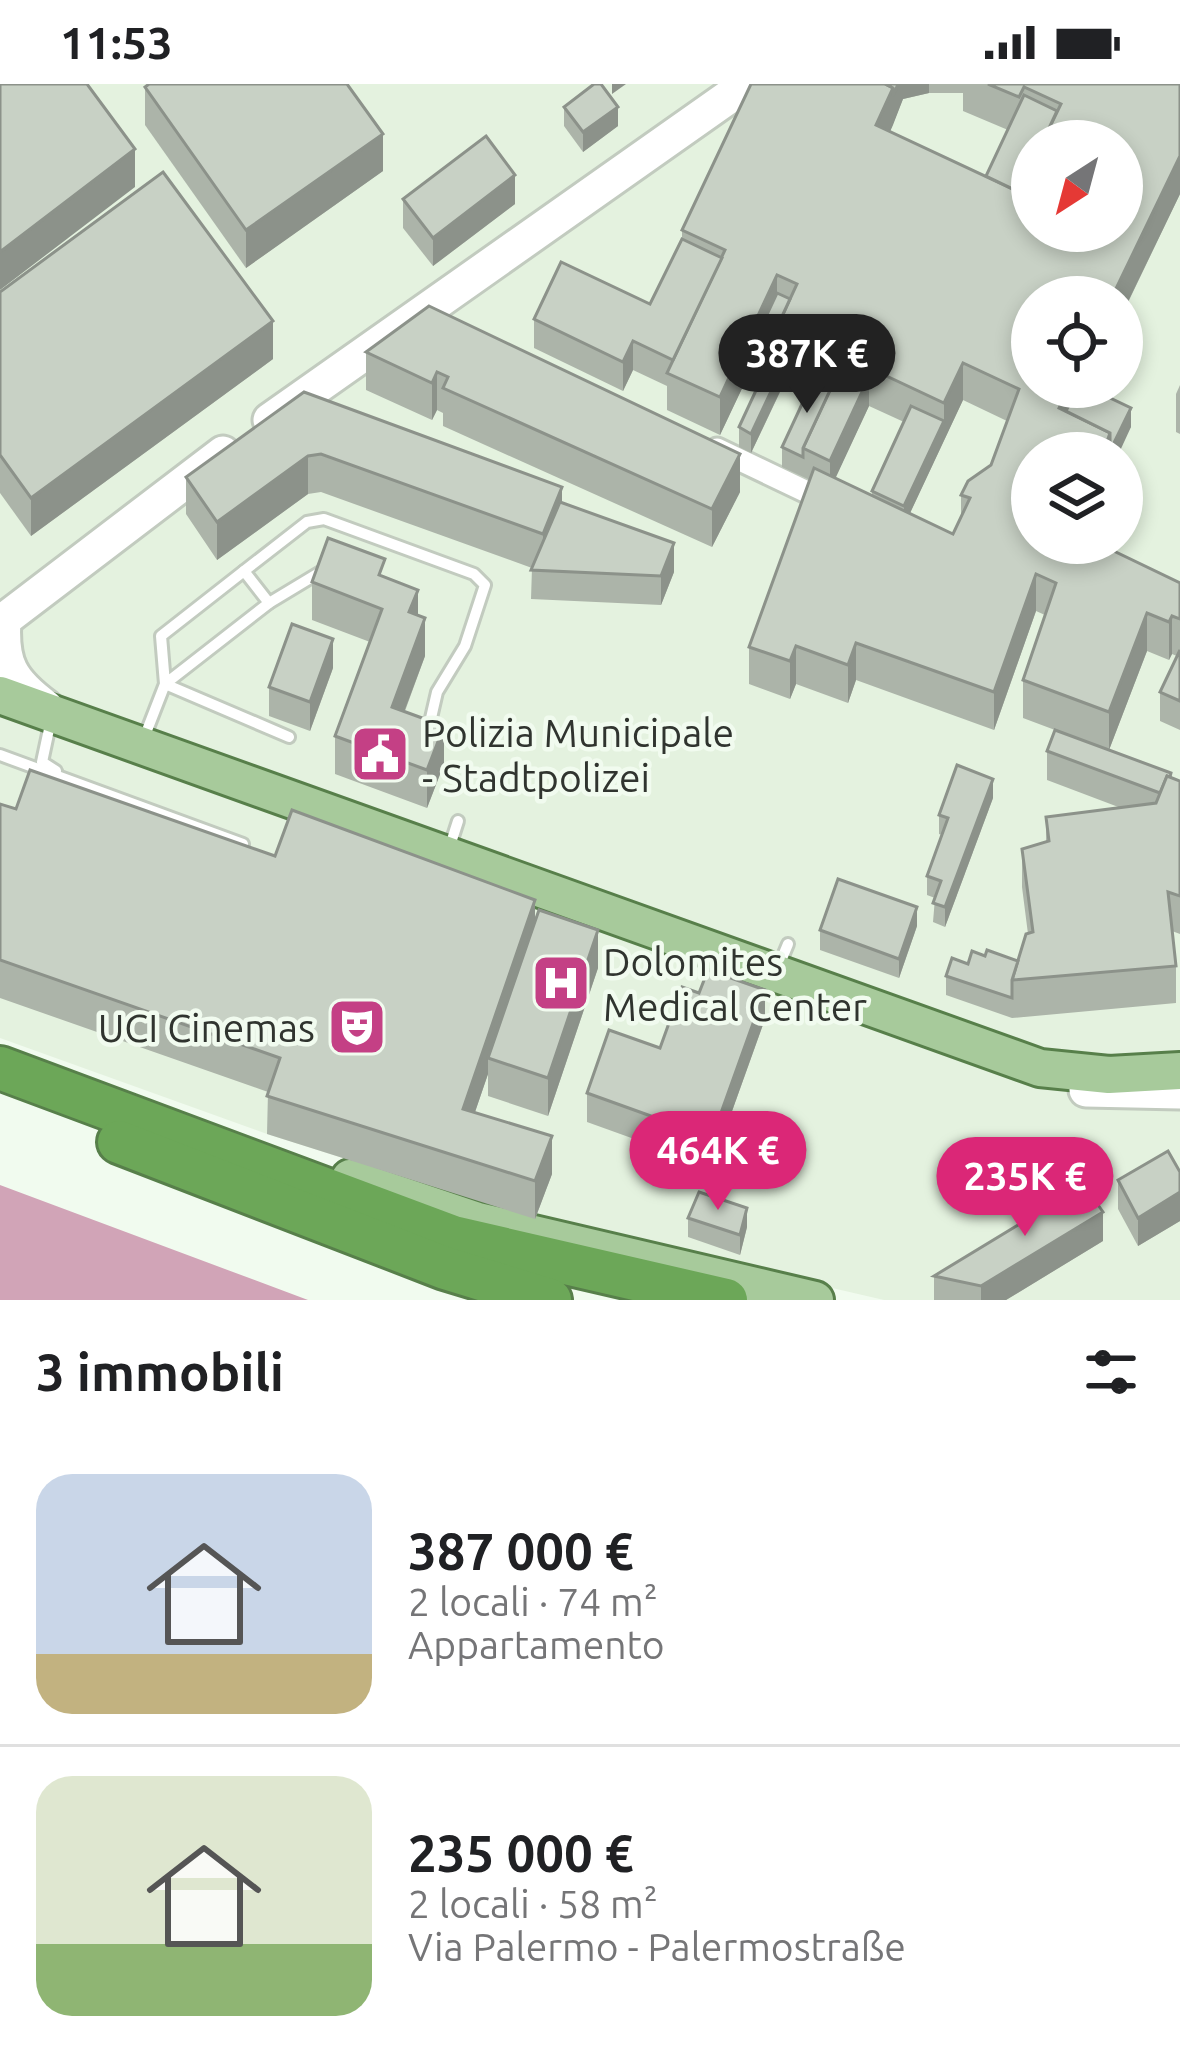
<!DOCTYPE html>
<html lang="it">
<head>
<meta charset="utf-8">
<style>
  body { margin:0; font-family:Ubuntu,sans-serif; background:#f2f2f2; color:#202124; height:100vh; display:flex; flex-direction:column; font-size:45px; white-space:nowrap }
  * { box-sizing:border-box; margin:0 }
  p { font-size:39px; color:#757577 }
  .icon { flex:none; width:66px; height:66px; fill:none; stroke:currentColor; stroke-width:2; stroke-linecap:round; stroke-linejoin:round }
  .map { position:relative; height:1216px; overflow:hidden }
  .sheet { display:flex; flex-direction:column; background:#fff; flex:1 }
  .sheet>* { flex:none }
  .needle { width:78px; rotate:216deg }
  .buttons { position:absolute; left:1011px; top:36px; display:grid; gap:24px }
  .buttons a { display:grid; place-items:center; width:132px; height:132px; border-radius:50%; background:#fff; box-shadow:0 6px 18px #0003; font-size:60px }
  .price { position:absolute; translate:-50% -102px; padding:0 27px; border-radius:42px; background:#db2777; color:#fff; font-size:39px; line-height:78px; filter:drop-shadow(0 3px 6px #0008) }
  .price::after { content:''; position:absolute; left:50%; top:72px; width:36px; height:27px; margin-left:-18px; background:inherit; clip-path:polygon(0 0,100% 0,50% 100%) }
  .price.on { background:#222; color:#fff }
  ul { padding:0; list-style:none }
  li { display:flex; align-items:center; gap:36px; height:300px; padding:0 36px }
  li+li { border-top:3px solid #e0e0e0 }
  li span { display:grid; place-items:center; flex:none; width:336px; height:240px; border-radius:36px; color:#555 }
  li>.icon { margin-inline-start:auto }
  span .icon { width:144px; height:144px; fill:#fffc; stroke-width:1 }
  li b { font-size:51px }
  h2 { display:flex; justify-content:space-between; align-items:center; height:144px; padding:0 36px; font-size:51px }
  .status { display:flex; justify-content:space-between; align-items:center; height:84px; padding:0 60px; background:#fff; direction:ltr }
  .status svg { height:33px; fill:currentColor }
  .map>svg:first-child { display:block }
</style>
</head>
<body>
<div class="status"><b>11:53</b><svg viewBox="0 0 49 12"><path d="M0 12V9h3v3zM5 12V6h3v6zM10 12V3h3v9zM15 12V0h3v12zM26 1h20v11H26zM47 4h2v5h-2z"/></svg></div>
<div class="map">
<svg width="1180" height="1216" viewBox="0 0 1180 1216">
  <rect width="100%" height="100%" fill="#f1fbef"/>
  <path fill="#e4f2df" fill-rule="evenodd" d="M 0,0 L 1180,0 L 1180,1216 L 884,1216 L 535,1135 L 267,1050 L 0,954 ZM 1032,57 L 1122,57 L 1122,147 L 1032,147 ZM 1032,213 L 1122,213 L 1122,303 L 1032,303 ZM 1032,369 L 1122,369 L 1122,459 L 1032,459 Z"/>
  <path fill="#d1a4b7" d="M 0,1101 L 16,1107 L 308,1216 L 0,1216 Z"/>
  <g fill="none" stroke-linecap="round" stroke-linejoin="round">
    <g stroke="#c2cbbf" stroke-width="16">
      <g id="lane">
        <path d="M 244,487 L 307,438 L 324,435 L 474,490 L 485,501 L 465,562 L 437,608 L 428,647"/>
        <path d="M 269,519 L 327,484"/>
        <path d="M 51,636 L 42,678 L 56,687"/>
        <path d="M 144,654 L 165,600 L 269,519 L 244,487 L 161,552 L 165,600 L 289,653"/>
        <path d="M 0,671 L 243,760"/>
        <path d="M 448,768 L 458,737"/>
        <path d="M 778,884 L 788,860"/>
      </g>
    </g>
    <g stroke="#c2cbbf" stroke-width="27">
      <path id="street" d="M 717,365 L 830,419"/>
    </g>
    <g stroke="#c2cbbf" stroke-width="39">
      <g id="secondary">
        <path d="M 270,336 L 747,0"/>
        <path d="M 4,536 C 1,580 11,597 46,623"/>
        <path d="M 0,539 L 223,369"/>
        <path d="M 1086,1006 L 1180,1008"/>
      </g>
    </g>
    <g stroke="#577f4a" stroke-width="42">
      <g id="primary">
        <path d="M 0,611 L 1040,984 L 1109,991 L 1180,987"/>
        <path d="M 350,1094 L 478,1137 L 815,1216"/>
      </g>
    </g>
    <g stroke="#577f4a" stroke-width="48">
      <g id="highway">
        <path d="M 0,984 L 453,1153 L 726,1216"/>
        <path d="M 119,1058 L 445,1184 L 550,1216"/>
      </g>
    </g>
    <use href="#lane" stroke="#fff" stroke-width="10"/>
    <use href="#street" stroke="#fff" stroke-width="21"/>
    <use href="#secondary" stroke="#fff" stroke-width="33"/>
    <use href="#primary" stroke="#a7ca9b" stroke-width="36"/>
    <use href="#highway" stroke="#6ca758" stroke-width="42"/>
  </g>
  <g fill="#acb4a9" fill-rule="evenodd">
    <path d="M 751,0 L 1180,0 L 1180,110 L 1122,231 L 1122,213 L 1032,213 L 1114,303 L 1112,314 L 1131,343 L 1032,459 L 1180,499 L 1180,646 L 1160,637 L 1160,608 L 1177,572 L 1172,570 L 1169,576 L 1147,567 L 1109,666 L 1180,697 L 1180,850 L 1172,847 L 1176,882 L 1176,919 L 1012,934 L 946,911 L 946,892 L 985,872 L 1018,877 L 1028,850 L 1022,803 L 1022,765 L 1046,758 L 1046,733 L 1121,724 L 1047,696 L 1047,667 L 1055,646 L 1023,634 L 1023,596 L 1045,531 L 1036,527 L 994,646 L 856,596 L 848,619 L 796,600 L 790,615 L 749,600 L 749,563 L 810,396 L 782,383 L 782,363 L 814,295 L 791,285 L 751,369 L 739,363 L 739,343 L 775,266 L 763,260 L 720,351 L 667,326 L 667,302 L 633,286 L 623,307 L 534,264 L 534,235 L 650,220 L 682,155 L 682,146 ZM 929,9 L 963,9 L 963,27 L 1008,46 L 986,92 L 890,47 L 903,15 ZM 963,316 L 1007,337 L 991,381 L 961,411 L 961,432 L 953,450 L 910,429 ZM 869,322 L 904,338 L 872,407 L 872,411 L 835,394 Z"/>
    <path d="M 145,3 L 383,87 L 246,184 L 145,41 Z"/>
    <path d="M 564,23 L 618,42 L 583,68 L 564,42 Z"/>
    <path d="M 403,115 L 515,120 L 433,182 L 403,144 Z"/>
    <path d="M 0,208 L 273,275 L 31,452 L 0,409 Z"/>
    <path d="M 429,222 L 740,408 L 712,463 L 443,342 L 443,329 L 437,326 L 432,336 L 366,306 L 366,268 Z"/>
    <path d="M 1180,301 L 1180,350 L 1176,348 L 1176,310 Z"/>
    <path d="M 304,308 L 562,419 L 674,488 L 661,521 L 531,515 L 532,484 L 321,408 L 308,410 L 217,476 L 186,430 L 186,393 Z"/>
    <path d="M 385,494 L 418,531 L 425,572 L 405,627 L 444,680 L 427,724 L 335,690 L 335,652 L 370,558 L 312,536 L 312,498 Z"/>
    <path d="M 333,584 L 310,647 L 269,632 L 269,603 Z"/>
    <path d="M 993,714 L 945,843 L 933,838 L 935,814 L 927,811 L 927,792 L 942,751 L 939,750 L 939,731 Z"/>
    <path d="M 0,720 L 16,725 L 275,772 L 535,837 L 598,884 L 548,1032 L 488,1012 L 488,990 L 475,1028 L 552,1090 L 535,1135 L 267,1050 L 268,1008 L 0,914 Z"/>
    <path d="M 917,842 L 899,894 L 820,866 L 820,846 Z"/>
    <path d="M 765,935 L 712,1083 L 587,1038 L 587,1009 L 660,964 Z"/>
    <path d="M 1118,1096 L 1180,1137 L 1138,1162 L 1118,1125 Z"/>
    <path d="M 688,1134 L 747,1143 L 740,1171 L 688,1153 Z"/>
    <path d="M 1103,1157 L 1006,1216 L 934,1216 L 934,1192 Z"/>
  </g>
  <g fill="#8c928a">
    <path d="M 612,0 L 626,0 L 612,10 Z"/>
    <path d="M 898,0 L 929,0 L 929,9 L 903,15 L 893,41 L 893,12 Z"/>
    <path d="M 893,4 L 893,41 L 876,79 L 876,41 Z"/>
    <path d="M 618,23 L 618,42 L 583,68 L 583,48 Z"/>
    <path d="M 383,50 L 383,87 L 246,184 L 246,146 Z"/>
    <path d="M 135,65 L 135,103 L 0,206 L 0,168 Z"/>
    <path d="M 1180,72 L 1180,110 L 1122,230 L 1122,213 L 1112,213 Z"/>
    <path d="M 515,91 L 515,120 L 433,182 L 433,154 Z"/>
    <path d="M 777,191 L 777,229 L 762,241 L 763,260 L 720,351 L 720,313 Z"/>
    <path d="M 273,237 L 273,275 L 31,452 L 31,414 Z"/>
    <path d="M 633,257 L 633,286 L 623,307 L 623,278 Z"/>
    <path d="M 791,265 L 791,284 L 751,369 L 751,350 Z"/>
    <path d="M 963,279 L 963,316 L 904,442 L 904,422 L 944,337 L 944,319 Z"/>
    <path d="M 437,288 L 437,326 L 432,336 L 432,299 Z"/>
    <path d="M 869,293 L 869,322 L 830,406 L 830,377 Z"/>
    <path d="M 1069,303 L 1087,303 L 1067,346 L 1059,324 Z"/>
    <path d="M 1108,303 L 1114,303 L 1114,311 L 1104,330 L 1104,311 Z"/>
    <path d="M 1131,324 L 1131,343 L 1119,369 L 1103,369 L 1110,349 Z"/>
    <path d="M 740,370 L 740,408 L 712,463 L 712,425 Z"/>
    <path d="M 308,372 L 308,410 L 217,476 L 217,438 Z"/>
    <path d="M 562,403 L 562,441 L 543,488 L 543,450 Z"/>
    <path d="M 674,459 L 674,488 L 661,521 L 661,492 Z"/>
    <path d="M 1036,490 L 1036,527 L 994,646 L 994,608 Z"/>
    <path d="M 418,506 L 418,544 L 409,528 Z"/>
    <path d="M 1147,529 L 1147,567 L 1109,666 L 1109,628 Z"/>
    <path d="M 1172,532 L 1172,570 L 1169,576 L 1169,538 Z"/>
    <path d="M 425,534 L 425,572 L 392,660 L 392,623 Z"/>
    <path d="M 333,555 L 333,584 L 310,647 L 310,618 Z"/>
    <path d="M 856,559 L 856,596 L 848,619 L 848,581 Z"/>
    <path d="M 796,562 L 796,600 L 790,615 L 790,577 Z"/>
    <path d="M 444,642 L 444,680 L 427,724 L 427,686 Z"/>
    <path d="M 993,695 L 993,714 L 945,843 L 945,823 Z"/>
    <path d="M 535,816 L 535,854 L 488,974 L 488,990 L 463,1063 L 463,1025 Z"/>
    <path d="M 917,823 L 917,842 L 899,894 L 899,875 Z"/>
    <path d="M 598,846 L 598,884 L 548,1032 L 548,994 Z"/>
    <path d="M 765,906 L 765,935 L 712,1083 L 712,1054 Z"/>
    <path d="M 552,1052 L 552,1090 L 535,1135 L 535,1097 Z"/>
    <path d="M 1180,1108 L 1180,1137 L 1138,1162 L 1138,1134 Z"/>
    <path d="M 747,1124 L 747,1143 L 740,1171 L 740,1151 Z"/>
    <path d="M 1103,1128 L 1103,1157 L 1006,1216 L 981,1216 L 981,1202 Z"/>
  </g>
  <g fill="#c8d1c5" stroke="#8c928a" stroke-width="3">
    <path d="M 0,0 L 87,0 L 135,65 L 0,168 Z"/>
    <path d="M 149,0 L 347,0 L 383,50 L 246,146 L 145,3 Z"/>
    <path d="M 594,0 L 601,0 L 618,23 L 583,48 L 564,23 Z"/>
    <path d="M 751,0 L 885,0 L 893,4 L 876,41 L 1019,108 L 1032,81 L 1032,147 L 1122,147 L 1122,57 L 1043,57 L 1061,20 L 1024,3 L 1019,13 L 988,0 L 1180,0 L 1180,72 L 1112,213 L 1032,213 L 1032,303 L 1069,303 L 1059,324 L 1110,349 L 1103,369 L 1032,369 L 1032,459 L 1097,459 L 1180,499 L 1180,535 L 1172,532 L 1169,538 L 1147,529 L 1109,628 L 1023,596 L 1056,499 L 1036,490 L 994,608 L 856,559 L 848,581 L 796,562 L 790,577 L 749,563 L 814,384 L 953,450 L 970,414 L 961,411 L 968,397 L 991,381 L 1019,305 L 963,279 L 944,319 L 778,241 L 797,200 L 777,191 L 720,313 L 667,289 L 725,166 L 682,146 Z"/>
    <path d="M 885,0 L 898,0 L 893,12 L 893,4 Z"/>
    <path d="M 1024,11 L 1057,27 L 1043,57 L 1032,57 L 1032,81 L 1019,108 L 986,92 Z"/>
    <path d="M 486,52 L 515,91 L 433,154 L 403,115 Z"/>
    <path d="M 163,88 L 273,237 L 31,414 L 0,371 L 0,208 Z"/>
    <path d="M 682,155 L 722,174 L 673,276 L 633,257 L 623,278 L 534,235 L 561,178 L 650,220 Z"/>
    <path d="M 777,209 L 790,215 L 778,241 L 778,248 L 762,241 Z"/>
    <path d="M 429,222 L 740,370 L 712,425 L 443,304 L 448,293 L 437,288 L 432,299 L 366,268 Z"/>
    <path d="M 778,259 L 791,265 L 751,350 L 739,343 Z"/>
    <path d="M 842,280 L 869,293 L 830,377 L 803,364 Z"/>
    <path d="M 815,292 L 833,300 L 803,364 L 803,373 L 782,363 Z"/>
    <path d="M 1078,303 L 1108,303 L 1104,311 L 1131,324 L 1110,367 L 1110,349 L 1066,327 Z"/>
    <path d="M 304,308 L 562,403 L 543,450 L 321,370 L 308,372 L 217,438 L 186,393 Z"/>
    <path d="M 911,322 L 944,337 L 904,422 L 872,407 Z"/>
    <path d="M 560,418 L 674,459 L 661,492 L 531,486 Z"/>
    <path d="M 328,454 L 385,475 L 379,491 L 418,506 L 409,528 L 425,534 L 392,623 L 444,642 L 427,686 L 335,652 L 382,525 L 312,498 Z"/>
    <path d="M 292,540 L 333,555 L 310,618 L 269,603 Z"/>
    <path d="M 1180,566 L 1180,617 L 1160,608 Z"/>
    <path d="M 1055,646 L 1171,689 L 1170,693 L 1167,692 L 1160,709 L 1047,667 Z"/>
    <path d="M 957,681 L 993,695 L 945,823 L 933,819 L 941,797 L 927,792 L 948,734 L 939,731 Z"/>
    <path d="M 30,686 L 275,772 L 292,726 L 535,816 L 463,1025 L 552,1052 L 535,1097 L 267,1012 L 280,974 L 0,876 L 0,720 L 16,725 Z"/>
    <path d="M 1167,692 L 1180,697 L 1180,812 L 1168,808 L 1176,882 L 1012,896 L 1026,850 L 1033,848 L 1022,765 L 1049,757 L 1046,733 L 1156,719 Z"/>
    <path d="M 838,795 L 917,823 L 899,875 L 820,846 Z"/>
    <path d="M 539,826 L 598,846 L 548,994 L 488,974 Z"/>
    <path d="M 987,866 L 1018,877 L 1012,896 L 1012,914 L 946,892 L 952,874 L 968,880 L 972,867 L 985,872 Z"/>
    <path d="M 708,886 L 765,906 L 712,1054 L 587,1009 L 609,946 L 660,964 L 682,903 L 699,909 Z"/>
    <path d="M 1168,1067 L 1180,1088 L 1180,1108 L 1138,1134 L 1118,1096 Z"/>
    <path d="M 1084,1101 L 1103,1128 L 981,1202 L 934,1192 Z"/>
    <path d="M 699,1108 L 747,1124 L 740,1151 L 688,1134 Z"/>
  </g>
  <defs>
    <g id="civic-square" transform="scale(3)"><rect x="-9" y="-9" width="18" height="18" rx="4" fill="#c44085" stroke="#f1fbef"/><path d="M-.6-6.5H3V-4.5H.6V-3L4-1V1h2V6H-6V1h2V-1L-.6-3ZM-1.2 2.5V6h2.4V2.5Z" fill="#fff"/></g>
    <g id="hospital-square" transform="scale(3)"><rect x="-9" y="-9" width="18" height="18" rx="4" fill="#c44085" stroke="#f1fbef"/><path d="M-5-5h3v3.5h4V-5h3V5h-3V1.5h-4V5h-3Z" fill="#fff"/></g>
    <g id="theatre-square" transform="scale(3)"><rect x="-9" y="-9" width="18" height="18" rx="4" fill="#c44085" stroke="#f1fbef"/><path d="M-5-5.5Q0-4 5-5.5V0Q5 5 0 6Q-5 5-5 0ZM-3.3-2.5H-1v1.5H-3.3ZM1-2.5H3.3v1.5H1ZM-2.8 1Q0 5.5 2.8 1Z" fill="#fff"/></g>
  </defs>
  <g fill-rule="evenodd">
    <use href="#civic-square" x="380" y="670"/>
    <use href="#hospital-square" x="561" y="899"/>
    <use href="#theatre-square" x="357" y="943"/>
  </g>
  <g text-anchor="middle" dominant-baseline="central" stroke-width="9" stroke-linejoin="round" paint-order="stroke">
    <g font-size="39" fill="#30342f" stroke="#f1fbef" text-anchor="start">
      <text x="422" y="648">Polizia Municipale<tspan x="422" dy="45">- Stadtpolizei</tspan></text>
      <text x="603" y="877">Dolomites<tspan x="603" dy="45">Medical Center</tspan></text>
      <text x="315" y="943" text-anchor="end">UCI Cinemas</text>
    </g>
  </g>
</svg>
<div class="buttons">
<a><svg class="needle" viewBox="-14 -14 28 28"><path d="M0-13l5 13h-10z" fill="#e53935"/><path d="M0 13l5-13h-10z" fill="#757577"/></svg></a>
<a><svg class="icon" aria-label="locate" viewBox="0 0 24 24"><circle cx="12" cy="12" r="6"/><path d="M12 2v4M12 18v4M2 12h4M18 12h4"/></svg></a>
<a><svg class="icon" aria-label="layers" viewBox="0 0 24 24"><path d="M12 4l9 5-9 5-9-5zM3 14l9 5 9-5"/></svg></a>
</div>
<b class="price on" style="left:807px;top:332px">387K €</b>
<b class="price" style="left:718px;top:1129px">464K €</b>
<b class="price" style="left:1025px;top:1155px">235K €</b>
</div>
<section class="sheet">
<h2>3 immobili<svg class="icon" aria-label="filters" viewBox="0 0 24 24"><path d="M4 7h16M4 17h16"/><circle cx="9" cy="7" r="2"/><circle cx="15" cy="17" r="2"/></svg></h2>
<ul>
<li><span style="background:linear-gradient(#c9d6e8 75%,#c2b280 0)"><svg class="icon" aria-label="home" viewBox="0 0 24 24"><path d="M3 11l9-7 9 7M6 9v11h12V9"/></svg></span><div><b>387 000 €</b><p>2 locali · 74 m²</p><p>Appartamento</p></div></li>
<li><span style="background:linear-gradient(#dfe7d0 70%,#8fb573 0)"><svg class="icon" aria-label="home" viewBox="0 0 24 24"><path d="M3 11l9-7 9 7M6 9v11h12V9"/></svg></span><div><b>235 000 €</b><p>2 locali · 58 m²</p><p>Via Palermo - Palermostraße</p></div></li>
</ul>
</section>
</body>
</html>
